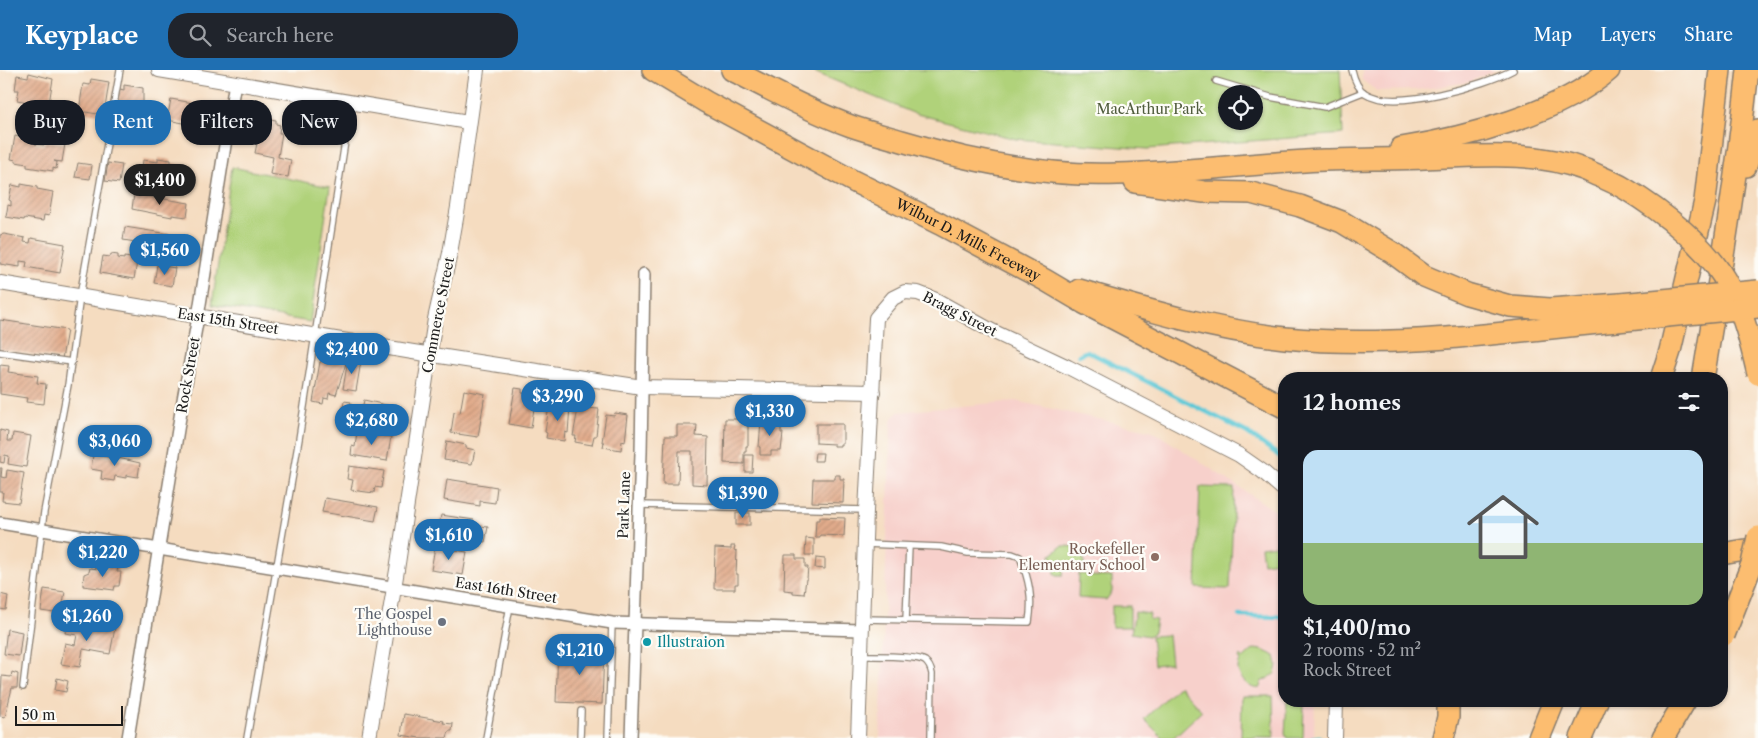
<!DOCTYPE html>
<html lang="en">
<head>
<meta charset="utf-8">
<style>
  body { margin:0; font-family:"Libre Caslon Text",serif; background:#20242c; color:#f1f3f6; height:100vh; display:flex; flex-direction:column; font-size:19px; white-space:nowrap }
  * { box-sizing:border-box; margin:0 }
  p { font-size:16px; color:#9ea1a6 }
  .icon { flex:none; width:28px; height:28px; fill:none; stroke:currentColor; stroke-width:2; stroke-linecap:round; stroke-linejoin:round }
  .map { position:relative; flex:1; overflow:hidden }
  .sheet { position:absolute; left:1278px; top:302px; width:450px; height:335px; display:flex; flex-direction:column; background:#171b24; border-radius:20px; box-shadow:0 1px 4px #0004 }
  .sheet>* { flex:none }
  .hud { position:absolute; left:15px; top:30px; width:475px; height:45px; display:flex; gap:10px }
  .tools { position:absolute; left:1218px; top:15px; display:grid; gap:10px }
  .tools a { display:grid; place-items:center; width:45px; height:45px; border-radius:50%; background:#171b24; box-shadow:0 1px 4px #0004; font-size:25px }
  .scale { position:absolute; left:15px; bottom:12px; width:108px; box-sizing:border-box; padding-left:5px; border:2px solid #1c1c1c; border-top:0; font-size:14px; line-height:18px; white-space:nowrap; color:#1c1c1c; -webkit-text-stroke:4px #fdfcf7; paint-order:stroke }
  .price { position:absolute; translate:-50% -42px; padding:0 11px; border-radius:18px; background:#1f6fb2; color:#fff; font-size:16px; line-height:32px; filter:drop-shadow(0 1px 2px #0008) }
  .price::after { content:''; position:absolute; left:50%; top:30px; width:15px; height:11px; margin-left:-8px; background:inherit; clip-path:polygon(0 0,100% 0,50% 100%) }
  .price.on { background:#222; color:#fff }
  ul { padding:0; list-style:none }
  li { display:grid; align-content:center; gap:10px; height:265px; padding:0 25px }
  li span { display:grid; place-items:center; height:155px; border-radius:15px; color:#555 }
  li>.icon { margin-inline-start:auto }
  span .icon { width:90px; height:90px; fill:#fffc; stroke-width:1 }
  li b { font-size:21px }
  h2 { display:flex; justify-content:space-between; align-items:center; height:60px; padding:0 25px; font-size:21px }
  .chip { padding:0 18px; border-radius:20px; background:#171b24; box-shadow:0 1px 4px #0004; font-size:18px; line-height:45px }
  .chip.on { background:#1f6fb2; color:#fff }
  header { display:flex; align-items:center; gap:30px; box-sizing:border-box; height:70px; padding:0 25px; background:#1f6fb2; color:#fff }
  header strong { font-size:24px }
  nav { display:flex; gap:28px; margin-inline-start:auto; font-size:18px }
  .search { width:350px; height:45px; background:#20242c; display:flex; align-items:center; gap:12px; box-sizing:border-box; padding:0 18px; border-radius:20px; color:#9ea1a6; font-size:19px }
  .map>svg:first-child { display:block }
</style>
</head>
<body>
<header>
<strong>Keyplace</strong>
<div class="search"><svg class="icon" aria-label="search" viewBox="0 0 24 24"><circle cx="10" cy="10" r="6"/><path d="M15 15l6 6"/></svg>Search here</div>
<nav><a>Map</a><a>Layers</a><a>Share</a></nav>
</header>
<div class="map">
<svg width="1758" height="668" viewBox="0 0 1758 668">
  <defs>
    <pattern id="building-hatch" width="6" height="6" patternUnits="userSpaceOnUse" patternTransform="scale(1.25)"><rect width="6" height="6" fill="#e1ab8b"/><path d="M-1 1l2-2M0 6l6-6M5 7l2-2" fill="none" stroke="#c09377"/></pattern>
  </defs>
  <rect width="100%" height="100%" fill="#fdfcf7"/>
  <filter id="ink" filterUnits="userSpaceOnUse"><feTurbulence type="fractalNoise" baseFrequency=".02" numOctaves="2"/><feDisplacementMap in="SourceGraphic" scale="10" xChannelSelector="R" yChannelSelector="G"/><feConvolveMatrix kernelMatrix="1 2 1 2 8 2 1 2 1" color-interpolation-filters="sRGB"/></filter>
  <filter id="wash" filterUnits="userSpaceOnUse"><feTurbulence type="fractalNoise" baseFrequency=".0096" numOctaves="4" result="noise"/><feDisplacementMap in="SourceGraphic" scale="20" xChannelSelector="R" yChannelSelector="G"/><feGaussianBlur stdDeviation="1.12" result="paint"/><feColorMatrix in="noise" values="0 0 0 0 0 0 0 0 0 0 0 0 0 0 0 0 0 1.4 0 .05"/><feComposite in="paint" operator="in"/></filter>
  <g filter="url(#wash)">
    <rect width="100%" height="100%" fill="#f5dcc0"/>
    <g fill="#f7d0cb">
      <path d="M 1362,0 L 1496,0 L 1469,12 L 1417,20 L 1377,21 L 1362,10 Z"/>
      <path d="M 1016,331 L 1153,361 L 1280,444 L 1284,453 L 1284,631 L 1315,631 L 1314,668 L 880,668 L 891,350 L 898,342 Z"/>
    </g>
    <g fill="#b0d27a" stroke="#66774b" fill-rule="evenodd">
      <path d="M 809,0 L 1340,0 L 1343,64 L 1147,79 L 1016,69 L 913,43 ZM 1226,24 L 1254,24 L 1254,51 L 1226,51 Z"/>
      <path d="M 232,97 L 330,117 L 310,252 L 212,235 Z"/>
      <path d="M 1200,417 L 1234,418 L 1230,519 L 1196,518 Z"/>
      <path d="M 1276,475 L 1278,491 L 1263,493 L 1261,477 Z"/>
      <path d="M 1062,476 L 1084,477 L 1084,498 L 1064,497 L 1063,505 L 1055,505 L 1055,500 L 1051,497 L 1051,485 Z"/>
      <path d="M 1079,504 L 1089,504 L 1089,506 L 1112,507 L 1112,522 L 1106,530 L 1078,528 Z"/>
      <rect x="1112" y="536" width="18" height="21"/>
      <path d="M 1135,542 L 1150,544 L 1149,549 L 1156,550 L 1154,562 L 1149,566 L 1131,563 Z"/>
      <path d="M 1168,565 L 1171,593 L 1154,595 L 1151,566 Z"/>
      <path d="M 1254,579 L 1262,580 L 1275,586 L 1277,595 L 1275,604 L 1261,612 L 1260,618 C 1251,621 1238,608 1238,598 C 1238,595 1239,593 1241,590 L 1239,589 L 1240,586 L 1243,589 Z"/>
      <path d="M 1179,616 L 1202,641 L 1173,668 L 1163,668 L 1144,649 Z"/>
      <path d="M 1242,626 L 1273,626 L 1274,667 L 1241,667 Z"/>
      <path d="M 1287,631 L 1304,631 L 1303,668 L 1287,668 L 1285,664 Z"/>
    </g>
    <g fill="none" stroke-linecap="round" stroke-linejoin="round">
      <g stroke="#5dc8d6" stroke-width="4.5">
        <path d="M 1079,285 L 1087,281 L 1246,362 L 1274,382 L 1284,390"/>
        <path d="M 1240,546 L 1284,547"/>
        <path d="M 1313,668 L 1319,667"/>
      </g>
    </g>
    <g id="blocks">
      <g fill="url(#building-hatch)">
        <path d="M 29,3 L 53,9 L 49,33 L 41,32 L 41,34 L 17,30 L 19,20 L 15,20 L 17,5 L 28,7 Z"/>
        <path d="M 91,9 L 109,12 L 104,45 L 79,41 L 83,14 L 90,15 Z"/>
        <path d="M 124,15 L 143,18 L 143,36 L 140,46 L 116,42 L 120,19 L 124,20 Z"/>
        <path d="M 171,29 L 210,36 L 208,48 L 202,47 L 200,56 L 167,50 Z"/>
        <path d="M 47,40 L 56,42 L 56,46 L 65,48 L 63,61 L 59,60 L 58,67 L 30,64 L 31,62 L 20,61 L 21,58 L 17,58 L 19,41 L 37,44 L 37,42 L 47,43 Z"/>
        <path d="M 115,47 L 130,50 L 126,69 L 112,66 Z"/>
        <path d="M 263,48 L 276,50 L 276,54 L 280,55 L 279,63 L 282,63 L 278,87 L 291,90 L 288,107 L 270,104 L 273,87 L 255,83 L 257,73 L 254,72 L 256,60 L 259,61 Z"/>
        <path d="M 15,66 L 36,70 L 35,74 L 44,75 L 45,71 L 65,74 L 62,92 L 54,91 L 57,92 L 56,99 L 53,98 L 53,101 L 27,97 L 27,94 L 16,92 L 16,90 L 11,89 Z"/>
        <path d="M 158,88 L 171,90 L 171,93 L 190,96 L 188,109 L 185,109 L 183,119 L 163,116 L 163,113 L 152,113 L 151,114 L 140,113 L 143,90 L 158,92 Z"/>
        <path d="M 78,93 L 92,95 L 90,109 L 75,107 Z"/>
        <path d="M 108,93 L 122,95 L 119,113 L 105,111 Z"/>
        <path d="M 21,114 L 37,117 L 37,119 L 53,122 L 49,146 L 44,145 L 43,151 L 25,148 L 24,150 L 6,147 L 8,135 L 11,136 L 11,131 L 9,130 L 12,115 L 21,117 Z"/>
        <path d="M 134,124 L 189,133 L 187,147 L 172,145 L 172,147 L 132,139 Z"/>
        <path d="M 125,157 L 182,166 L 180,179 L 123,170 Z"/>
        <path d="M 4,164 L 25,168 L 24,172 L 30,173 L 31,168 L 65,174 L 60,203 L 26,197 L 27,192 L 20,191 L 20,197 L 0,194 L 0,165 Z"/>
        <path d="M 111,184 L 118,185 L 118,188 L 124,189 L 124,187 L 131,188 L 131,191 L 137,192 L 134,209 L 100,203 L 103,186 L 110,187 Z"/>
        <path d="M 157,195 L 175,198 L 172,216 L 154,213 Z"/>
        <path d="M 0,250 L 67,260 L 62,289 L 0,279 Z"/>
        <path d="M 322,289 L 346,293 L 336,325 L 329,323 L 328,329 L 324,328 L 323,334 L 313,332 L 320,292 L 321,292 Z"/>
        <path d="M 348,289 L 361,291 L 356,321 L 343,319 Z"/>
        <path d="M 0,295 L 9,296 L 8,302 L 38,306 L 37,313 L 46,314 L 44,334 L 26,332 L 27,328 L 0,324 Z"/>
        <path d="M 515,318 L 522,319 L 522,323 L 536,325 L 531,358 L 509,354 Z"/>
        <path d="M 464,320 L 485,324 L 478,367 L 451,363 L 454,342 L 460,343 Z"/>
        <path d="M 364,330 L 391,336 L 387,354 L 360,349 Z"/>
        <path d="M 344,331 L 351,332 L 349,339 L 343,338 Z"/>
        <path d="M 558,334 L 570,336 L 568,363 L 565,362 L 564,371 L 546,368 L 547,363 L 545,362 L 549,336 L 557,337 Z"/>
        <path d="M 586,338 L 599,339 L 596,366 L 594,366 L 592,375 L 575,372 L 576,366 L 573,366 L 578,339 L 586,341 Z"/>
        <path d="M 615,343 L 628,345 L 625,372 L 622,371 L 621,380 L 603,377 L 604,372 L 602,372 L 606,345 L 614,346 Z"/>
        <path d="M 725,349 L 745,349 L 745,354 L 748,354 L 748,376 L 746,376 L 746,382 L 744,382 L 744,394 L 724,393 Z"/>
        <path d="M 761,350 L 776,350 L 776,353 L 781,354 L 781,363 L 783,363 L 781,381 L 771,381 L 771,385 L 760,385 L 760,377 L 759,377 Z"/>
        <path d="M 816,354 L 843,354 L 843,374 L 840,374 L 840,376 L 834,376 L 834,374 L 816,373 Z"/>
        <path d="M 677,355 L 697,355 L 696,366 L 708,367 L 707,415 L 692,414 L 692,381 L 679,381 L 678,414 L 663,414 L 665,366 L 677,366 Z"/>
        <path d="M 0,360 L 8,362 L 7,371 L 12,371 L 13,363 L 31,366 L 26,397 L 8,394 L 9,386 L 5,385 L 4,393 L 0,392 Z"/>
        <path d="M 357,361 L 391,367 L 387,391 L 351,385 L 352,376 L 355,377 Z"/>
        <path d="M 447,371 L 466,375 L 466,378 L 475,380 L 472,394 L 444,390 Z"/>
        <path d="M 815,383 L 823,383 L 822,391 L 814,391 Z"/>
        <path d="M 93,385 L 118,388 L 140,393 L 138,407 L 126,405 L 126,408 L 115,406 L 114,411 L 101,409 L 102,401 L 91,399 Z"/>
        <path d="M 745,385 L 753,385 L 752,402 L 745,402 Z"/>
        <path d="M 349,396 L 384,401 L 381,418 L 375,417 L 374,423 L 351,420 L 353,410 L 347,409 Z"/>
        <path d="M 0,398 L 2,398 L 1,407 L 6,408 L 7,400 L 24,403 L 19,433 L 2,431 L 3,422 L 0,422 Z"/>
        <path d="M 835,405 L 840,405 L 840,409 L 844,409 L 843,433 L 812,432 L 813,409 L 835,409 Z"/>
        <path d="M 447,409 L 497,417 L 495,433 L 480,431 L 480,436 L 444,430 Z"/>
        <path d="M 325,428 L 378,437 L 375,451 L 322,442 Z"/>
        <rect x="736" y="443" width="14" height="12"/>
        <path d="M 441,445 L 474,450 L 473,455 L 488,457 L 485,472 L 469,469 L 470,467 L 438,462 Z"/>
        <path d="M 820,447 L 845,448 L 844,466 L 820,465 L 820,467 L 815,467 L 816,450 L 820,450 Z"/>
        <path d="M 806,468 L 814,469 L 814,485 L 805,485 Z"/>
        <path d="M 731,476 L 735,476 L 734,480 L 737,481 L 736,504 L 738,504 L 738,514 L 735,514 L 735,519 L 714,519 L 715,478 L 731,479 Z"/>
        <path d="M 435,477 L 467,482 L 463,505 L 431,500 Z"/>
        <path d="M 785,485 L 796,485 L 796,489 L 805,489 L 805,497 L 808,497 L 807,509 L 806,509 L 804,524 L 793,523 L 793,521 L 784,520 Z"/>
        <path d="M 816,488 L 825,489 L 825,499 L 815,498 Z"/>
        <path d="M 108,496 L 118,497 L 117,502 L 121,502 L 119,516 L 115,516 L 114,520 L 83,516 L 84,504 L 89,502 L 90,498 L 107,500 Z"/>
        <path d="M 44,519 L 65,522 L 61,544 L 41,541 Z"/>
        <path d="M 0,524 L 8,526 L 6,540 L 0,539 Z"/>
        <path d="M 67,551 L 115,558 L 110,584 L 83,579 L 80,597 L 61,594 L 65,573 L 75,575 L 77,565 L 65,563 Z"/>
        <path d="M 7,559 L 22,562 L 19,586 L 4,584 Z"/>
        <path d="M 558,577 L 604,579 L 602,634 L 556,632 Z"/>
        <path d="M 12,602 L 18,604 L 17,618 L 12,618 L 5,647 L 0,646 L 2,606 L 11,607 Z"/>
        <path d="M 57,608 L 68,611 L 66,622 L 55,620 Z"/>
        <path d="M 404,644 L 444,651 L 443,653 L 453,654 L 452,661 L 449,661 L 447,668 L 420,668 L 401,665 Z"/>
      </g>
    </g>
  </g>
  <g filter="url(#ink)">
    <use href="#blocks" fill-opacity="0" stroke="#887c6e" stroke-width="1"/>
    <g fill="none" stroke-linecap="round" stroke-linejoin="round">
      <g stroke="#887c6e" stroke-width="8">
        <g id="service">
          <path d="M 1352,0 C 1354,9 1357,18 1365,23 C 1393,42 1485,15 1513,0"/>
          <path d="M 1216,11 L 1270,27 L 1325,37 L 1363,22"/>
          <path d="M 0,282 L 72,292"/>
          <path d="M 639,435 L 865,440"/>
          <path d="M 862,549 L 1029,552 C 1033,527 1029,510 1020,487 L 1012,484 L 968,483 L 941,477 L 865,474"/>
          <path d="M 906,550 L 909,476"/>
          <path d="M 862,586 C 876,586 915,585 925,591 C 930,595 931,599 932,604 L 931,668"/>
          <path d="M 23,617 L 44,442 L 68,315 L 80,226 L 120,0"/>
          <path d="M 247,668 L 299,369 L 351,33"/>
          <path d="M 486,668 L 510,536"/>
          <path d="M 580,668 L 581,641"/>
          <path d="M 608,668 L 612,553"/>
        </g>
      </g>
      <g stroke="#887c6e" stroke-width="14">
        <g id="minor">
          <path d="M 0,453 L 612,553 L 861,560"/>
          <path d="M 128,668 L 181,341 L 198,247 L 235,12"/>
          <path d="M 631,668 L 641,383 L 644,204"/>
        </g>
      </g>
      <g stroke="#887c6e" stroke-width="16">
        <g id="tertiary">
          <path d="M 159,0 L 468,52"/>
          <path d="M 0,213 L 413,282 L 642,317 L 873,322"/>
          <path d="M 369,668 L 397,500 L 435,249 L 450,183 L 458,137 L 477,0"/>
          <path d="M 858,668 L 866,441 L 876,248 L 893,228 L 905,222 L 918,223 L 936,230 L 992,261 L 1068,297 L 1239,385 L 1262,401 L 1284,420"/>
          <path d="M 1335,668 L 1336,631"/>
        </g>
      </g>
      <g stroke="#887c6e" stroke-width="24">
        <g id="motorway">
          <path id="s1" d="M 653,0 L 706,32 L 855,112 L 940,154 L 1045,210 L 1084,233 L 1284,337"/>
          <path d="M 732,0 C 771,20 810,41 851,56 C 868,62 885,66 902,71 C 972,92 1045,107 1118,104 C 1187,102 1255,93 1324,90 C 1358,89 1391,89 1425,88 C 1480,86 1533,80 1586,100"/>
          <path d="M 1401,78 C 1465,68 1560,43 1609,0"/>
          <path d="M 1746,96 L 1758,60"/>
          <path d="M 1135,112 L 1204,122 L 1251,123 L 1300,136 L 1342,152 L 1393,183 L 1424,206 L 1467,224 L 1510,236 L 1550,239 L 1620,234"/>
          <path d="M 1079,220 C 1147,240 1214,260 1285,268 C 1395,279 1507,262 1617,251"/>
          <path d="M 1661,309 L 1670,281 L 1705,131 L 1720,0"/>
          <path d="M 1703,309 C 1720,206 1737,104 1748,0"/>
          <path d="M 1721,484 L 1758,478"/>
          <path d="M 1443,668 L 1448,647 L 1448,631"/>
          <path d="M 1539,668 L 1554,631"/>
          <path d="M 1581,668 L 1597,631"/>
          <path d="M 1663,668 L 1685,631"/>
        </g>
      </g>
      <use href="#service" stroke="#fff" stroke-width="5.5"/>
      <use href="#minor" stroke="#fff" stroke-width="11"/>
      <use href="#tertiary" stroke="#fff" stroke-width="14"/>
      <use href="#motorway" stroke="#fcbd6f" stroke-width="21"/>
      <g stroke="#887c6e" stroke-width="24" stroke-linecap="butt">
        <g id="motorway-bridge">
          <path d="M 1586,100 C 1598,106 1612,111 1624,118 C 1662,141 1709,177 1729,217 C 1744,244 1751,274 1758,304"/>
          <path d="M 1620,234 L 1758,221"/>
          <path d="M 1617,251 L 1758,237"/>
          <path d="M 1724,565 L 1752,494 L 1758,467"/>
        </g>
      </g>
      <use href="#motorway-bridge" stroke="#fcbd6f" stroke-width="21"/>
    </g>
  </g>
  <circle fill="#8d6e63" stroke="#fdfcf7" stroke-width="2" cx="1155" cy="487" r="5"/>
  <circle fill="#6b7280" stroke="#fdfcf7" stroke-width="2" cx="442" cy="552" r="5"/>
  <circle fill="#0f9aa8" stroke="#fdfcf7" stroke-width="2" cx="647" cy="572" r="5"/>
  <g text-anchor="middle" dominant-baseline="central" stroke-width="4.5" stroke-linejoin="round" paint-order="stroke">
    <g font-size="14" fill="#505c3d" stroke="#fdfcf7">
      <text x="1150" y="39">MacArthur Park</text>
    </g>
    <g font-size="14" fill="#1c1c1c" stroke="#fdfcf7">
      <text stroke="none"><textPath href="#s1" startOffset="358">Wilbur D. Mills Freeway</textPath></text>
      <text transform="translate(960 244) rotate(27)">Bragg Street</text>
      <text transform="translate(438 245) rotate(-79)">Commerce Street</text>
      <text transform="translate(228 251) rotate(9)">East 15th Street</text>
      <text transform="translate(188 305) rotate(-80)">Rock Street</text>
      <text transform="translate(624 435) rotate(-88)">Park Lane</text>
      <text transform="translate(506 520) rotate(9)">East 16th Street</text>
    </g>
    <g font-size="14" fill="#785e54" stroke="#fdfcf7" text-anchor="end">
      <text x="1145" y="479">Rockefeller<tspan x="1145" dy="16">Elementary School</tspan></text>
    </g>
    <g font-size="14" fill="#5b616d" stroke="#fdfcf7" text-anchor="end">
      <text x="432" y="544">The Gospel<tspan x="432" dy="16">Lighthouse</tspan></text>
    </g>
    <g font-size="14" fill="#0d838f" stroke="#fdfcf7" text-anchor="start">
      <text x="657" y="572">Illustraion</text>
    </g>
  </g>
</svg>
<div class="tools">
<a><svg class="icon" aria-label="locate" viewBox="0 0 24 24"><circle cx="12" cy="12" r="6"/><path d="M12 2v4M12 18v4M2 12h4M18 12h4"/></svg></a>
</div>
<div class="scale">50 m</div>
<b class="price on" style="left:160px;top:136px">$1,400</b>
<b class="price" style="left:165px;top:206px">$1,560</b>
<b class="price" style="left:352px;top:305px">$2,400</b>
<b class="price" style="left:558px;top:352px">$3,290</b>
<b class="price" style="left:770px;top:367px">$1,330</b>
<b class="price" style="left:372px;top:376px">$2,680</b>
<b class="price" style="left:115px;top:397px">$3,060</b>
<b class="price" style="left:743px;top:449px">$1,390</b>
<b class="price" style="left:449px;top:491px">$1,610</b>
<b class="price" style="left:103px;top:508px">$1,220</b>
<b class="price" style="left:87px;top:572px">$1,260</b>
<b class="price" style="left:580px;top:606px">$1,210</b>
<div class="hud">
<a class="chip">Buy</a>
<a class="chip on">Rent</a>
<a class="chip">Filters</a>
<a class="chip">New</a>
</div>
<section class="sheet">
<h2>12 homes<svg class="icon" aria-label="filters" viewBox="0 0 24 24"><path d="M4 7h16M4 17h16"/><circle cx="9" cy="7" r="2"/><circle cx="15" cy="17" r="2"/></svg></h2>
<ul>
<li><span style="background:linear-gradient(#bfe0f5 60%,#8fb573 0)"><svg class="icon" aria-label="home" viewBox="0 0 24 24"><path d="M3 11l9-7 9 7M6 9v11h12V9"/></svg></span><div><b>$1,400/mo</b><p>2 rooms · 52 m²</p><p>Rock Street</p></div></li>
</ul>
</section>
</div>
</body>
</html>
